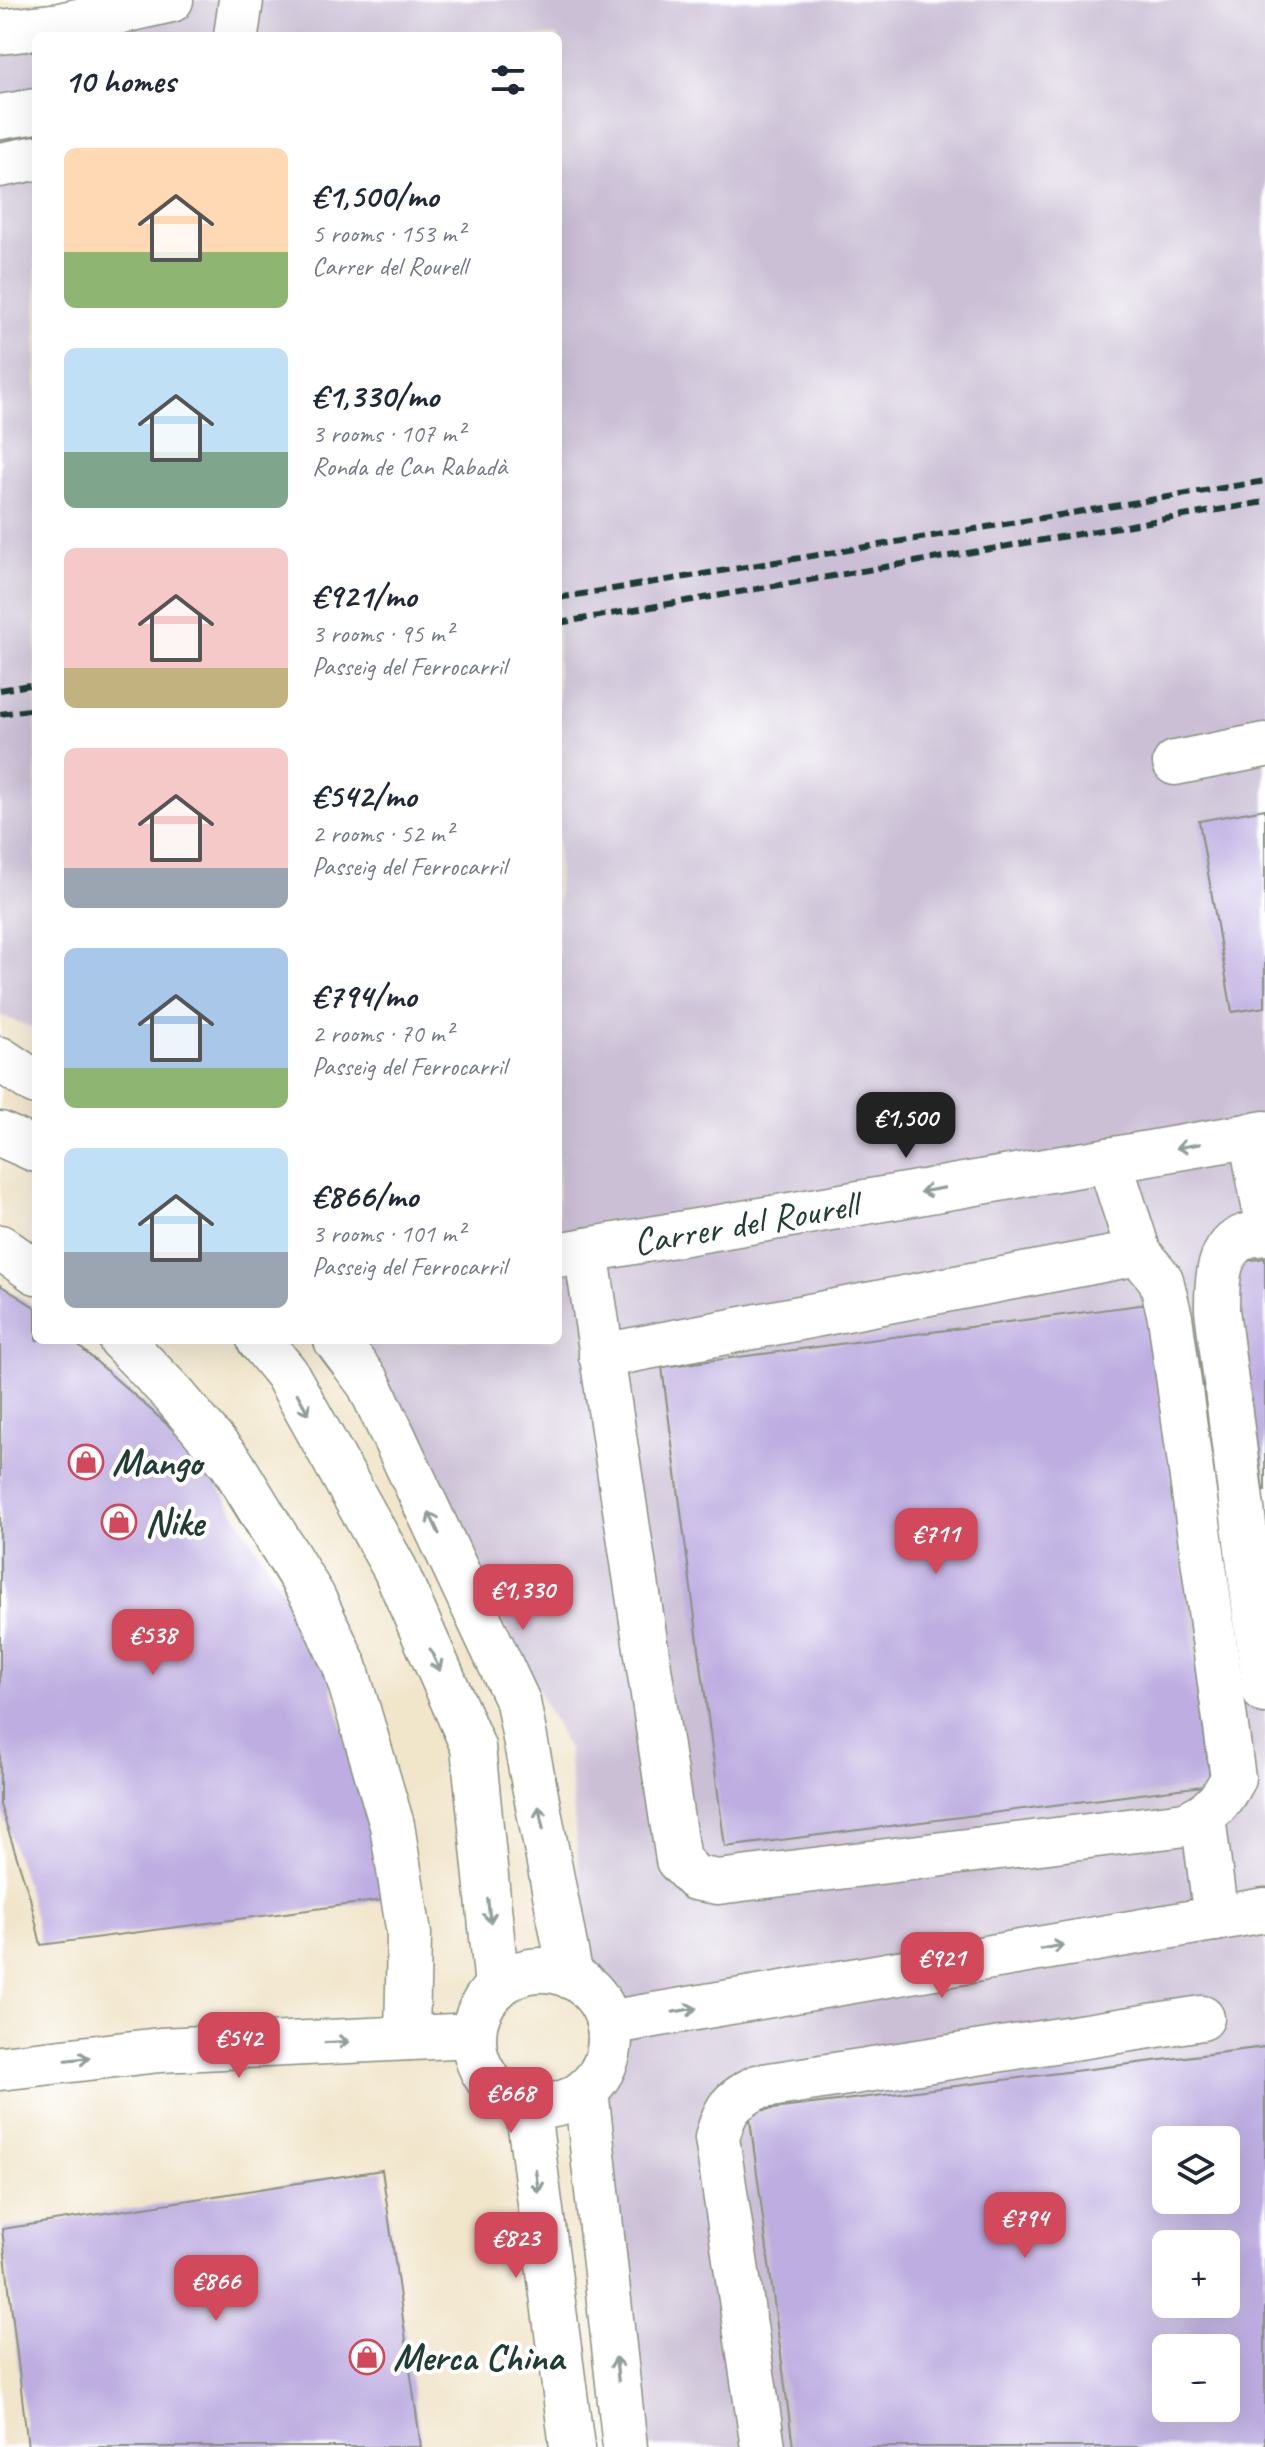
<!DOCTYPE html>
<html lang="en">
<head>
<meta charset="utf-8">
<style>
  body { margin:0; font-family:Caveat,sans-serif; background:#f2f2f3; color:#1f2937; height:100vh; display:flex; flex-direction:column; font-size:30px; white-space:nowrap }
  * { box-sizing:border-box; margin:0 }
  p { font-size:26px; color:#747a83 }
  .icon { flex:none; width:44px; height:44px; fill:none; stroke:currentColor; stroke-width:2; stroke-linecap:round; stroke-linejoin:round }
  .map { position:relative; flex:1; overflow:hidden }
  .panel { position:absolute; left:32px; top:32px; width:530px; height:1312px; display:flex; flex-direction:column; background:#fff; border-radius:12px; box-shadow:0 8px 32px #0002 }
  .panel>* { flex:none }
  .tools { position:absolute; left:1152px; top:2126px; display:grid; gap:16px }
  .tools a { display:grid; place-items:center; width:88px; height:88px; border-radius:12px; background:#fff; box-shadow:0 8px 32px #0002; font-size:40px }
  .price { position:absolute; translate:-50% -68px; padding:0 18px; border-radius:16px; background:#d1495b; color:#fff; font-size:26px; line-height:52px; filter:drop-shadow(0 2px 4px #0008) }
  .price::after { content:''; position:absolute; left:50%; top:48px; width:24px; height:18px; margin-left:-12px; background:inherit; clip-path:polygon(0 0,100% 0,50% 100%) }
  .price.current { background:#222; color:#fff }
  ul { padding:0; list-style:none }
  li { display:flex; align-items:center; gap:24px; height:200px; padding:0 32px }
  li span { display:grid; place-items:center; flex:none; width:224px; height:160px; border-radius:12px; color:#555 }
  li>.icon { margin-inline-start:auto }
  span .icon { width:96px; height:96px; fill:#fffc; stroke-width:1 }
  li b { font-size:34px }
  h2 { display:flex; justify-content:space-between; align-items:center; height:96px; padding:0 32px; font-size:34px }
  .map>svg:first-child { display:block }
</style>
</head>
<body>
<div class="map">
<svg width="1265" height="2447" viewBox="0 0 1265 2447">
  <rect width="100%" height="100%" fill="#fff"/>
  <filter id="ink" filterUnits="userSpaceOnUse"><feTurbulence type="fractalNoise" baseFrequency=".0125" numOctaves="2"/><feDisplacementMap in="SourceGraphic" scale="16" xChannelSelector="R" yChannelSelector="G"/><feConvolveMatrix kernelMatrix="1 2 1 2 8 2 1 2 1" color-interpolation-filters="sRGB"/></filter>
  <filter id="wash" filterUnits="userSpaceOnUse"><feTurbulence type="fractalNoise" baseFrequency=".006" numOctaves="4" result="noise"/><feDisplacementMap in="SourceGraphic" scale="32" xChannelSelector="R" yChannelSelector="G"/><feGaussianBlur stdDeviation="1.8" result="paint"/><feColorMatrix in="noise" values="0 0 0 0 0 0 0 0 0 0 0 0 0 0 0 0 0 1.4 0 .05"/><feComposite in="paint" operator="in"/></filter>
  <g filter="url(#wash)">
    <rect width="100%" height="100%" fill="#f1e5ca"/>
    <path fill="#cbbfd5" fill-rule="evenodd" d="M 174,0 L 1265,0 L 1265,2447 L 632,2447 L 568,1750 L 363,1340 L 558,1340 L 558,36 L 36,36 L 36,1029 L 0,1015 L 0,24 ZM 1166,2140 L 1226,2140 L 1226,2200 L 1166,2200 ZM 1166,2244 L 1226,2244 L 1226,2304 L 1166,2304 ZM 1166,2348 L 1226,2348 L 1226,2408 L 1166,2408 Z"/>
    <g id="blocks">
      <g fill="#bdade1" fill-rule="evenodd">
        <path d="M 1265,809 L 1265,1007 L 1232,1012 L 1199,821 Z"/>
        <path d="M 1265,1258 L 1265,1490 L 1263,1490 L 1231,1263 Z"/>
        <path d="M 0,1285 L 36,1308 L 36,1340 L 72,1340 L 196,1450 L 323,1656 L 391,1899 L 41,1945 L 30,1898 L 0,1805 Z"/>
        <path d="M 1147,1304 L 1211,1785 L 725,1847 L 662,1367 Z"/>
        <path d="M 1265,2047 L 1265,2447 L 793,2447 L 749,2112 ZM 1166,2140 L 1226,2140 L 1226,2200 L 1166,2200 ZM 1166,2244 L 1226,2244 L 1226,2304 L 1166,2304 ZM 1166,2348 L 1226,2348 L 1226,2408 L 1166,2408 Z"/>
        <path d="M 382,2170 L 421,2447 L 28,2447 L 2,2229 Z"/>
      </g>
    </g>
  </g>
  <g filter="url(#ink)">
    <use href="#blocks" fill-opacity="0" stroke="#88917f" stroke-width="2"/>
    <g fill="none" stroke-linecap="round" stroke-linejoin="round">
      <g stroke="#88917f" stroke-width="47">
        <g id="minor">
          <path d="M 0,32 L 60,25 L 171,0"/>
          <path d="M 236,36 L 241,0"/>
          <path d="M 0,117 L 36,111"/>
          <path d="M 0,165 L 36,158"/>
          <path d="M 1175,763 L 1265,745"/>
          <path d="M 0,1059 L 36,1083"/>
          <path d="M 0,1134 L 36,1150"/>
          <path d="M 1251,1135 L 1265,1211"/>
          <path d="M 1265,1233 C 1259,1234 1251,1234 1246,1236 C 1216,1247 1217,1284 1217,1310 L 1265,1691"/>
          <path d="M 0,1247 L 36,1272"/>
          <path d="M 586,1250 L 678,1860 L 695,1878 L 718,1882 L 1185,1824 C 1210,1814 1221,1802 1233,1778 L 1170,1317 L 1161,1280 L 1139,1253 L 1109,1160"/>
          <path id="s1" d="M 558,1255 L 1265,1133"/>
          <path d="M 121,1340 L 173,1394 L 232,1464 L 313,1597 L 345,1666 L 392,1825 L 409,1934 L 407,2038"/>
          <path d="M 259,1340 L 286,1373 L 395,1569 L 473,1747 L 497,1987"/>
          <path d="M 336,1340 L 369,1384 L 518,1702 L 571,1977"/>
          <path d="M 601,1356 L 1139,1253"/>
          <path d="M 1203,1817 L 1216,1919"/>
          <circle cx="542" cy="2038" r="68"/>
          <path d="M 608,2023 L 1265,1910"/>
          <path d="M 0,2068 L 160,2050 L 474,2035"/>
          <path d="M 586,2090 L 625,2447"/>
          <path d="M 527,2104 L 572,2447"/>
          <path d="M 763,2447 L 717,2138 C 725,2108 730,2102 757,2087 L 1202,2018"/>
        </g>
      </g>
      <use href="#minor" stroke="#fff" stroke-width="44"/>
      <g stroke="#1f3d34" stroke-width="6" stroke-dasharray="12 6" stroke-linecap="butt">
        <path d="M 558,598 L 1265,481"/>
        <path d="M 558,623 L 1265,502"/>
        <path d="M 0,690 L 36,684"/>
        <path d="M 0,714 L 36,709"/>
      </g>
    </g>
    <defs><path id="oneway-shaft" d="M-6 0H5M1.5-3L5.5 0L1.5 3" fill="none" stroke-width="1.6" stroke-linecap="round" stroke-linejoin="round" transform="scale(2)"/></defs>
    <g stroke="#8f9e9a">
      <use href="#oneway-shaft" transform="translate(1188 1146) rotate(170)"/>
      <use href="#oneway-shaft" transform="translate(932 1190) rotate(170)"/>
      <use href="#oneway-shaft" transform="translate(303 1404) rotate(61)"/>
      <use href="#oneway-shaft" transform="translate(434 1523) rotate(-115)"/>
      <use href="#oneway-shaft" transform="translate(435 1660) rotate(66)"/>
      <use href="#oneway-shaft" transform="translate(541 1818) rotate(-101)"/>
      <use href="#oneway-shaft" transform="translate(489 1911) rotate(84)"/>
      <use href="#oneway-shaft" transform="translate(1052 1947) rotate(-10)"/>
      <use href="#oneway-shaft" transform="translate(685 2010) rotate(-10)"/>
      <use href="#oneway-shaft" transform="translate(337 2042) rotate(-3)"/>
      <use href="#oneway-shaft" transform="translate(78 2059) rotate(-6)"/>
      <use href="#oneway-shaft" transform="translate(537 2181) rotate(82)"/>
      <use href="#oneway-shaft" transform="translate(617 2369) rotate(-96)"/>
    </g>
  </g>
  <defs>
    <g id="shop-ring" transform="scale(1.8)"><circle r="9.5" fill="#fff" stroke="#d1495b" stroke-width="1.5"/><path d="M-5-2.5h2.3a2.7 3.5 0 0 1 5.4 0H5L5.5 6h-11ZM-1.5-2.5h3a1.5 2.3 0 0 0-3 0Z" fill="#d1495b"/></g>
  </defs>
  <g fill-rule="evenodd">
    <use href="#shop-ring" x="86" y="1462"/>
    <use href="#shop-ring" x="119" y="1522"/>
    <use href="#shop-ring" x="367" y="2357"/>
  </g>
  <g text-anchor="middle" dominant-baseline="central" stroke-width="8" stroke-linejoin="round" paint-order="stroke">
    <g font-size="38" fill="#1f3d34" stroke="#fff">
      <text stroke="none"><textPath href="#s1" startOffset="190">Carrer del Rourell</textPath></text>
    </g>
    <g font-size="38" font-weight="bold" fill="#1f3d34" stroke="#fff" text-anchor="start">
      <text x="112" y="1462">Mango</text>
      <text x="145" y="1522">Nike</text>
      <text x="393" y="2357">Merca China</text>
    </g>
  </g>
</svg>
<div class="tools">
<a><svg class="icon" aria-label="layers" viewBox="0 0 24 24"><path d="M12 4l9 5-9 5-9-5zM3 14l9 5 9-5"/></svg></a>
<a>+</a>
<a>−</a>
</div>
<b class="price current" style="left:906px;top:1160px">€1,500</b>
<b class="price" style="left:936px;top:1576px">€711</b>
<b class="price" style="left:523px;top:1632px">€1,330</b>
<b class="price" style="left:153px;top:1677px">€538</b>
<b class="price" style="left:942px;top:2000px">€921</b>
<b class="price" style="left:239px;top:2080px">€542</b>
<b class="price" style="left:511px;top:2135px">€668</b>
<b class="price" style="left:1025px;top:2260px">€794</b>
<b class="price" style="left:516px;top:2280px">€823</b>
<b class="price" style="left:216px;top:2323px">€866</b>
<section class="panel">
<h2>10 homes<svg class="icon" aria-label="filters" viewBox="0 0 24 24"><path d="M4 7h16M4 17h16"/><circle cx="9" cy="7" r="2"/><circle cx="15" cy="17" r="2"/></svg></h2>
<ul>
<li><span style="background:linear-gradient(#ffd9b3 65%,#8fb573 0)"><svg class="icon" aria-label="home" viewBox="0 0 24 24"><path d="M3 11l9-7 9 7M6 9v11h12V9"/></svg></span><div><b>€1,500/mo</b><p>5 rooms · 153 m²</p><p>Carrer del Rourell</p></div></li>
<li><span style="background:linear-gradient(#bfe0f5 65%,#7fa58c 0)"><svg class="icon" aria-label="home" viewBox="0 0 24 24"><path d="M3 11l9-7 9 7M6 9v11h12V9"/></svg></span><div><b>€1,330/mo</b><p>3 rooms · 107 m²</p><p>Ronda de Can Rabadà</p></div></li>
<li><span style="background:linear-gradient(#f6c9c9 75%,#c2b280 0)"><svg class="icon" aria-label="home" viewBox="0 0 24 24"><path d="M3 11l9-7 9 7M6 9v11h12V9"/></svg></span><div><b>€921/mo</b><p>3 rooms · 95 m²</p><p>Passeig del Ferrocarril</p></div></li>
<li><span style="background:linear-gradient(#f6c9c9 75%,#9aa5b1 0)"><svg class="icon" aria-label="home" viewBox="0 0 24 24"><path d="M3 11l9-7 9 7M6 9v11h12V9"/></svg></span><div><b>€542/mo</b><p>2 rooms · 52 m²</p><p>Passeig del Ferrocarril</p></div></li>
<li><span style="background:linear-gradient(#a9c7e8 75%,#8fb573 0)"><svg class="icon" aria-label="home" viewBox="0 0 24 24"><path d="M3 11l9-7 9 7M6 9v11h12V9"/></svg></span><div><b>€794/mo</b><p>2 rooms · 70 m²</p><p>Passeig del Ferrocarril</p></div></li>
<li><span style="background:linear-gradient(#bfe0f5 65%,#9aa5b1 0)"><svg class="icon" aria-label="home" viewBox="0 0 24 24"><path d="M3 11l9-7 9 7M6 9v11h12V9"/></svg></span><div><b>€866/mo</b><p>3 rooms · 101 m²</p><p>Passeig del Ferrocarril</p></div></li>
</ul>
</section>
</div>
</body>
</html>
